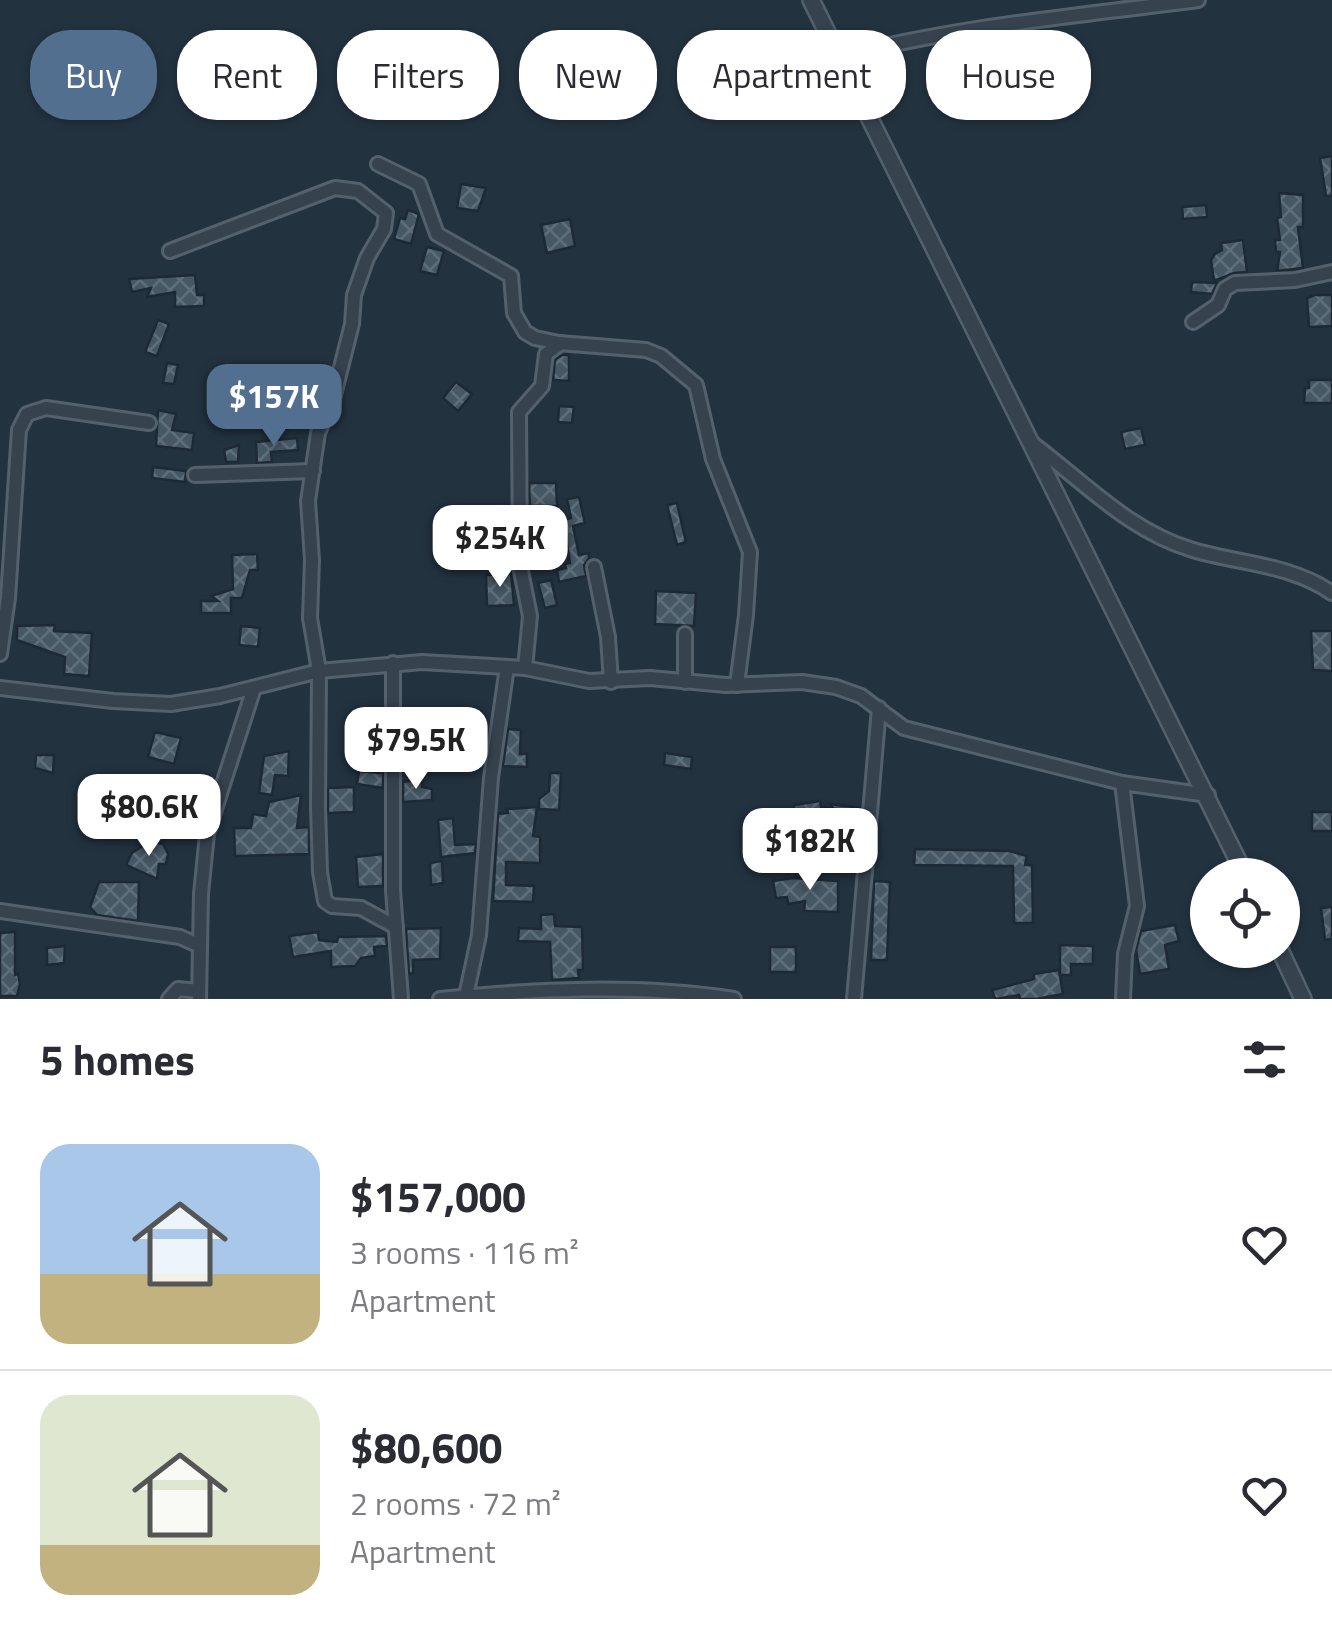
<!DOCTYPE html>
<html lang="en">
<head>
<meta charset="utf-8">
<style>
  body { margin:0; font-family:"Titillium Web",sans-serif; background:#f7f7f7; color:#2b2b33; height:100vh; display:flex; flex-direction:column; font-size:38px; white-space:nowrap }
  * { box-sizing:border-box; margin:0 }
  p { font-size:32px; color:#7c7c81 }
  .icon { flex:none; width:55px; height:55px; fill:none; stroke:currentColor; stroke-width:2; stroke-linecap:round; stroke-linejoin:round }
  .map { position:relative; height:999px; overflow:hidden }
  .drawer { display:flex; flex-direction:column; background:#fff; flex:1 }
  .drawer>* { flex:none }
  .banner { position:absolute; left:30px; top:30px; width:1272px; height:90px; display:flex; gap:20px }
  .controls { position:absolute; left:1190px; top:858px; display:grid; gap:20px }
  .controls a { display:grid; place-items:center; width:110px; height:110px; border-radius:50%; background:#fff; box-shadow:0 2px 8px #0004; font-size:50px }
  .price { position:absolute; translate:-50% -85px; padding:0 22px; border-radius:20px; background:#fff; color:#222; font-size:32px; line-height:65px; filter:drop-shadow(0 2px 5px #0008) }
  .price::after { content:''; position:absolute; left:50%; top:60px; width:30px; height:22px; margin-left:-15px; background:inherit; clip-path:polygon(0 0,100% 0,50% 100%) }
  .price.active { background:#526f8f; color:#fff }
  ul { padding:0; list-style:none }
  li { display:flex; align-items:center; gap:30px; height:250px; padding:0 40px }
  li+li { border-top:2px solid #e1e1e2 }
  li span { display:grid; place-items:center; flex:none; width:280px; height:200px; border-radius:30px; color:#555 }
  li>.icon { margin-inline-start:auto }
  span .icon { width:120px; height:120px; fill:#fffc; stroke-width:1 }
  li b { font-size:42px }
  h2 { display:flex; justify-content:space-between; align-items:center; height:120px; padding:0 40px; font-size:42px }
  .pill { padding:0 35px; border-radius:40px; background:#fff; box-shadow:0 2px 8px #0004; font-size:35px; line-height:90px }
  .pill.active { background:#526f8f; color:#fff }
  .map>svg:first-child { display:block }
</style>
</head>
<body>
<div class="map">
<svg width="1332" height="999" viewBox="0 0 1332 999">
  <defs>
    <pattern id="building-cross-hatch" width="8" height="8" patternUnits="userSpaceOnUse" patternTransform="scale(2.5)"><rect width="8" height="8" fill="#465865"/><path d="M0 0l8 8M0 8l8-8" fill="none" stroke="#5e6e7a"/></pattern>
  </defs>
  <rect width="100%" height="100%" fill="#22323f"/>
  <g fill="url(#building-cross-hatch)" stroke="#1d2a36" stroke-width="2.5">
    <path d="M 1006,57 L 1016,79 L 997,87 L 993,77 L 999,75 L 994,62 Z"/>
    <path d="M 1332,156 L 1332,196 L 1326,196 L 1320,158 Z"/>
    <path d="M 461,184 L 486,188 L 478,211 L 457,208 Z"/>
    <path d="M 1279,193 L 1303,195 L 1303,227 L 1298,227 L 1303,268 L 1277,271 L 1280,252 L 1276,252 L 1275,240 L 1280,240 L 1277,218 L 1281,217 Z"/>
    <path d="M 1206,205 L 1207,217 L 1183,219 L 1182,207 Z"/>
    <path d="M 408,210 L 419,214 L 411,244 L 394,239 L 400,218 L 405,219 Z"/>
    <path d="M 570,219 L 575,246 L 547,253 L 541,225 Z"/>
    <path d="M 1243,240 L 1247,272 L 1234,273 L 1214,281 L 1211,260 L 1215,254 L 1222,250 L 1221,243 Z"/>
    <path d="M 427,247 L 444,251 L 437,275 L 420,271 Z"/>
    <path d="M 195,275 L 197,295 L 204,295 L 204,306 L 175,307 L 175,292 L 147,297 L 151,288 L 132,292 L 129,279 Z"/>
    <path d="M 1192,282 L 1217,283 L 1212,294 L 1191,292 Z"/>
    <path d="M 1315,295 L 1332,295 L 1332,326 L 1309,327 L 1307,298 Z"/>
    <path d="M 158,320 L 169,324 L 157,356 L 145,352 Z"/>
    <path d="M 562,355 L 569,355 L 569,381 L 553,380 L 555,360 Z"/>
    <path d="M 167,363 L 178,365 L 174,384 L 163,383 Z"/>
    <path d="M 1309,380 L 1332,380 L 1332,403 L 1304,403 L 1305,388 L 1309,388 Z"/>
    <path d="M 456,382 L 472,394 L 458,411 L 443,398 Z"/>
    <path d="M 254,397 L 274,400 L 276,410 L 253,408 Z"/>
    <path d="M 559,406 L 574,407 L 572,423 L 558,422 Z"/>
    <path d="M 158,410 L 176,414 L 172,430 L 194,433 L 192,450 L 156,446 Z"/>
    <path d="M 1141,428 L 1145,445 L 1125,449 L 1121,432 Z"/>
    <path d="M 297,438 L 298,450 L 271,452 L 272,462 L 257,463 L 256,442 Z"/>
    <path d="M 239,445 L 238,462 L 226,462 L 224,450 Z"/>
    <path d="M 153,467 L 186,471 L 185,482 L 152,478 Z"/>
    <path d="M 529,483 L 556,483 L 557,506 L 530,506 Z"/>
    <path d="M 579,497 L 585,523 L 573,526 L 579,555 L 589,553 L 589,558 L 584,565 L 586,576 L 559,582 L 557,570 L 566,568 L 565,564 L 570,563 L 563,520 L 571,518 L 567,499 Z"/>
    <path d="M 677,503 L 686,542 L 677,545 L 667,505 Z"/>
    <path d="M 257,554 L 258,570 L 250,570 L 242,598 L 231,598 L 231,613 L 201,613 L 201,601 L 218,601 L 211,596 L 233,589 L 232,555 Z"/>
    <path d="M 511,574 L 514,605 L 487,606 L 486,575 Z"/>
    <path d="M 551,580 L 557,605 L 545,608 L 538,583 Z"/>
    <path d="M 656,591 L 696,593 L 694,626 L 655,624 Z"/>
    <path d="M 55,625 L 54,631 L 92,633 L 89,676 L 64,674 L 65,657 L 17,640 L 17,626 Z"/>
    <path d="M 241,626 L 260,628 L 258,647 L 239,645 Z"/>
    <path d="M 1311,631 L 1332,631 L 1332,671 L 1313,670 Z"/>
    <path d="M 508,729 L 521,730 L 520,754 L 527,754 L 527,767 L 503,766 Z"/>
    <path d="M 424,730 L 436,730 L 434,768 L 423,767 L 423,754 L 403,753 L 403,740 L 424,740 Z"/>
    <path d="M 155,732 L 181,738 L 174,764 L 148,757 Z"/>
    <path d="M 353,739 L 383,739 L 383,751 L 353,752 Z"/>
    <path d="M 486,740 L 485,752 L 453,751 L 453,747 Z"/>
    <path d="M 289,751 L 288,776 L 275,775 L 272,795 L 259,793 L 264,756 Z"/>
    <path d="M 383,751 L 383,788 L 357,784 L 359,771 L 380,773 Z"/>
    <path d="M 665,753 L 692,757 L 691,769 L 664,765 Z"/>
    <path d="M 36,755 L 54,755 L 53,773 L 35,768 Z"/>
    <path d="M 550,773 L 561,773 L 559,810 L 539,809 L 539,799 L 549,791 Z"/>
    <path d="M 421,779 L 422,787 L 432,789 L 432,800 L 403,802 L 403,782 Z"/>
    <path d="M 354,787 L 354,812 L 328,813 L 328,788 Z"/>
    <path d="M 301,795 L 297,828 L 309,827 L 309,854 L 235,856 L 234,828 L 251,828 L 253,814 L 266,816 L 269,802 Z"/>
    <path d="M 820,801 L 821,807 L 834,809 L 830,804 L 860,808 L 859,820 L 845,814 L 833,819 L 833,826 L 826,833 L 812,830 L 812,817 L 793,816 L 794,805 Z"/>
    <path d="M 537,807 L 533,836 L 540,837 L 540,863 L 506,862 L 506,885 L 534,886 L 533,902 L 493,901 L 498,814 L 508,813 L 507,809 Z"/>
    <rect x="1312" y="812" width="20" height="19"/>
    <path d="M 453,818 L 455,845 L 476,844 L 475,853 L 441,857 L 438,820 Z"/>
    <path d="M 150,841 L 163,844 L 168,854 L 166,864 L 159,864 L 157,879 L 126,865 L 132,853 Z"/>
    <path d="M 915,849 L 1009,851 L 1027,856 L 1025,865 L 1032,865 L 1033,923 L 1014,923 L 1013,866 L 914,865 Z"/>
    <path d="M 383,854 L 383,886 L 358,887 L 356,857 Z"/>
    <path d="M 442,861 L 443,883 L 431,885 L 430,863 Z"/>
    <path d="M 793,878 L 838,881 L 838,912 L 804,911 L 805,901 L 788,904 L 787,897 L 776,898 L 773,881 Z"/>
    <path d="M 874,881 L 890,882 L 887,960 L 871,960 Z"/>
    <path d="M 99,882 L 139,882 L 138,921 L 97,915 L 90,907 Z"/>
    <path d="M 1332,907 L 1332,939 L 1325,940 L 1321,908 Z"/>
    <path d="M 554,914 L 555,926 L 582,927 L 583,970 L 578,970 L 579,978 L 552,980 L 550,942 L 518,941 L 519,928 L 541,929 L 541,915 Z"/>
    <path d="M 1175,925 L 1179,941 L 1165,945 L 1169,969 L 1140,974 L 1136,950 L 1141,931 Z"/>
    <path d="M 441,928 L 440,959 L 413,960 L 413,973 L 409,974 L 406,929 Z"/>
    <path d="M 15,932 L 15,975 L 18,974 L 20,984 L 17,996 L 0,996 L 0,933 Z"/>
    <path d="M 318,932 L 319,940 L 337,942 L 338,937 L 386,936 L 387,946 L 374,947 L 375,956 L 361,958 L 355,966 L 331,967 L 331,951 L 293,957 L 289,936 Z"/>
    <path d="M 1060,945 L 1093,946 L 1093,964 L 1071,964 L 1071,975 L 1060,975 Z"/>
    <path d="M 65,946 L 64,963 L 47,965 L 47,948 Z"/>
    <rect x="770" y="947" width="26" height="25"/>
    <path d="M 1059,970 L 1063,994 L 1036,999 L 1020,999 L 1019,995 L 995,999 L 992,990 L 1034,979 L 1034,974 Z"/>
  </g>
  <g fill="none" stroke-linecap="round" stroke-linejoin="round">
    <g stroke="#54616d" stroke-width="18">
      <g id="minor">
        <path d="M 839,57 C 957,26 1078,16 1198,0"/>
        <path d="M 378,164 L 419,184 L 437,234 L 511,276 L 514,313 L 525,332 L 535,338 L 559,343 L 646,350 L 661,356 L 696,385 L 713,459 L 750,552 L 746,615 L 737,685"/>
        <path d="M 170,251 L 335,188 L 358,191 L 386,213 L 384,229 L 367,258 L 354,295 L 352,324 L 333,399 L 318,433 L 308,501 L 312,560 L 310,618 L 319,671 L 318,807 L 320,872 L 325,901 L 332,906 L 361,908 L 396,927"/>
        <path d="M 1193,322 L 1218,305 L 1225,289 L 1235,283 L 1295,280 L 1332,272"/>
        <path d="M 1033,444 C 1084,482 1130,532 1193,550 C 1240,564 1290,564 1332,593"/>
        <path d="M 195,475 L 313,471"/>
        <path d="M 594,567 L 608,637 L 611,682"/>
        <path d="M 685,634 L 685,682"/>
        <path d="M 0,654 L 8,598 L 19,430 L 27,414 L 46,408 L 149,423"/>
        <path d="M 393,663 L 393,890 L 401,999"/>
        <path d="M 525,668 L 530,616 L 520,566 L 519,412 L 542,386 L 546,354 L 561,343"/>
        <path d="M 0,688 L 113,701 L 171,704 L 220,696 L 319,671 L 422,662 L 525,668 L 589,681 L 650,678 L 726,685 L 802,682 L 836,687 L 861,696 L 904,728 L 1122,783 L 1208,795"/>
        <path d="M 1122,783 L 1137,906 L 1125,954 L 1123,999"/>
        <path d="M 0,911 L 180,937 L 200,946"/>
        <path d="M 466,996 L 479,935 L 491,778 L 507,667"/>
        <path d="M 169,999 L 178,989 L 199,991"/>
        <path d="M 199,999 L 201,894 L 207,834 L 254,688"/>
        <path d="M 440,999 C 537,989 638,984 734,999"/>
        <path d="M 854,999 L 879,708"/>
      </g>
    </g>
    <g stroke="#54616d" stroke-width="20">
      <g id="tertiary">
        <path d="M 811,0 L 1245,875"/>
        <path d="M 1280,950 L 1303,999"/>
      </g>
    </g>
    <use href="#minor" stroke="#36434f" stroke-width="12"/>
    <use href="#tertiary" stroke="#36434f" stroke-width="15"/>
  </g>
</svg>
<div class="controls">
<a><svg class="icon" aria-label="locate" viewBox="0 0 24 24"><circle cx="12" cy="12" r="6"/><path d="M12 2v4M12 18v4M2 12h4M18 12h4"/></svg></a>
</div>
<b class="price active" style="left:274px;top:449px">$157K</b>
<b class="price" style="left:500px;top:590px">$254K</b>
<b class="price" style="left:416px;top:792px">$79.5K</b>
<b class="price" style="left:149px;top:859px">$80.6K</b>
<b class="price" style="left:810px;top:893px">$182K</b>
<div class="banner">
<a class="pill active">Buy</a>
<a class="pill">Rent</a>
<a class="pill">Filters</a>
<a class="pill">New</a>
<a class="pill">Apartment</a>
<a class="pill">House</a>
</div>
</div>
<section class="drawer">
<h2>5 homes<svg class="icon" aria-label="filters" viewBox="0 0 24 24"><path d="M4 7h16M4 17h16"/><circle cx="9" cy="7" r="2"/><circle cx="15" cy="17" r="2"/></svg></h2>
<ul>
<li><span style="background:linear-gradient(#a9c7e8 65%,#c2b280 0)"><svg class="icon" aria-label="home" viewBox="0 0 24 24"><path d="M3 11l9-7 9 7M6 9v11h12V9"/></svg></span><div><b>$157,000</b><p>3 rooms · 116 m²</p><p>Apartment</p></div><svg class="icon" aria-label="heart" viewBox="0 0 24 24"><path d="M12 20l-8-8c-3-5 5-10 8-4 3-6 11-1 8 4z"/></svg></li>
<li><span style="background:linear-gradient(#dfe7d0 75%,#c2b280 0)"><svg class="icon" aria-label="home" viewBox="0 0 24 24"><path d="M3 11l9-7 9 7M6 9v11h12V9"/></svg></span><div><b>$80,600</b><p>2 rooms · 72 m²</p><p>Apartment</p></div><svg class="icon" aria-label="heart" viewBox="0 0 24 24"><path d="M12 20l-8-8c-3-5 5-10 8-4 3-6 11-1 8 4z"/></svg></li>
</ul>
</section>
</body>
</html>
